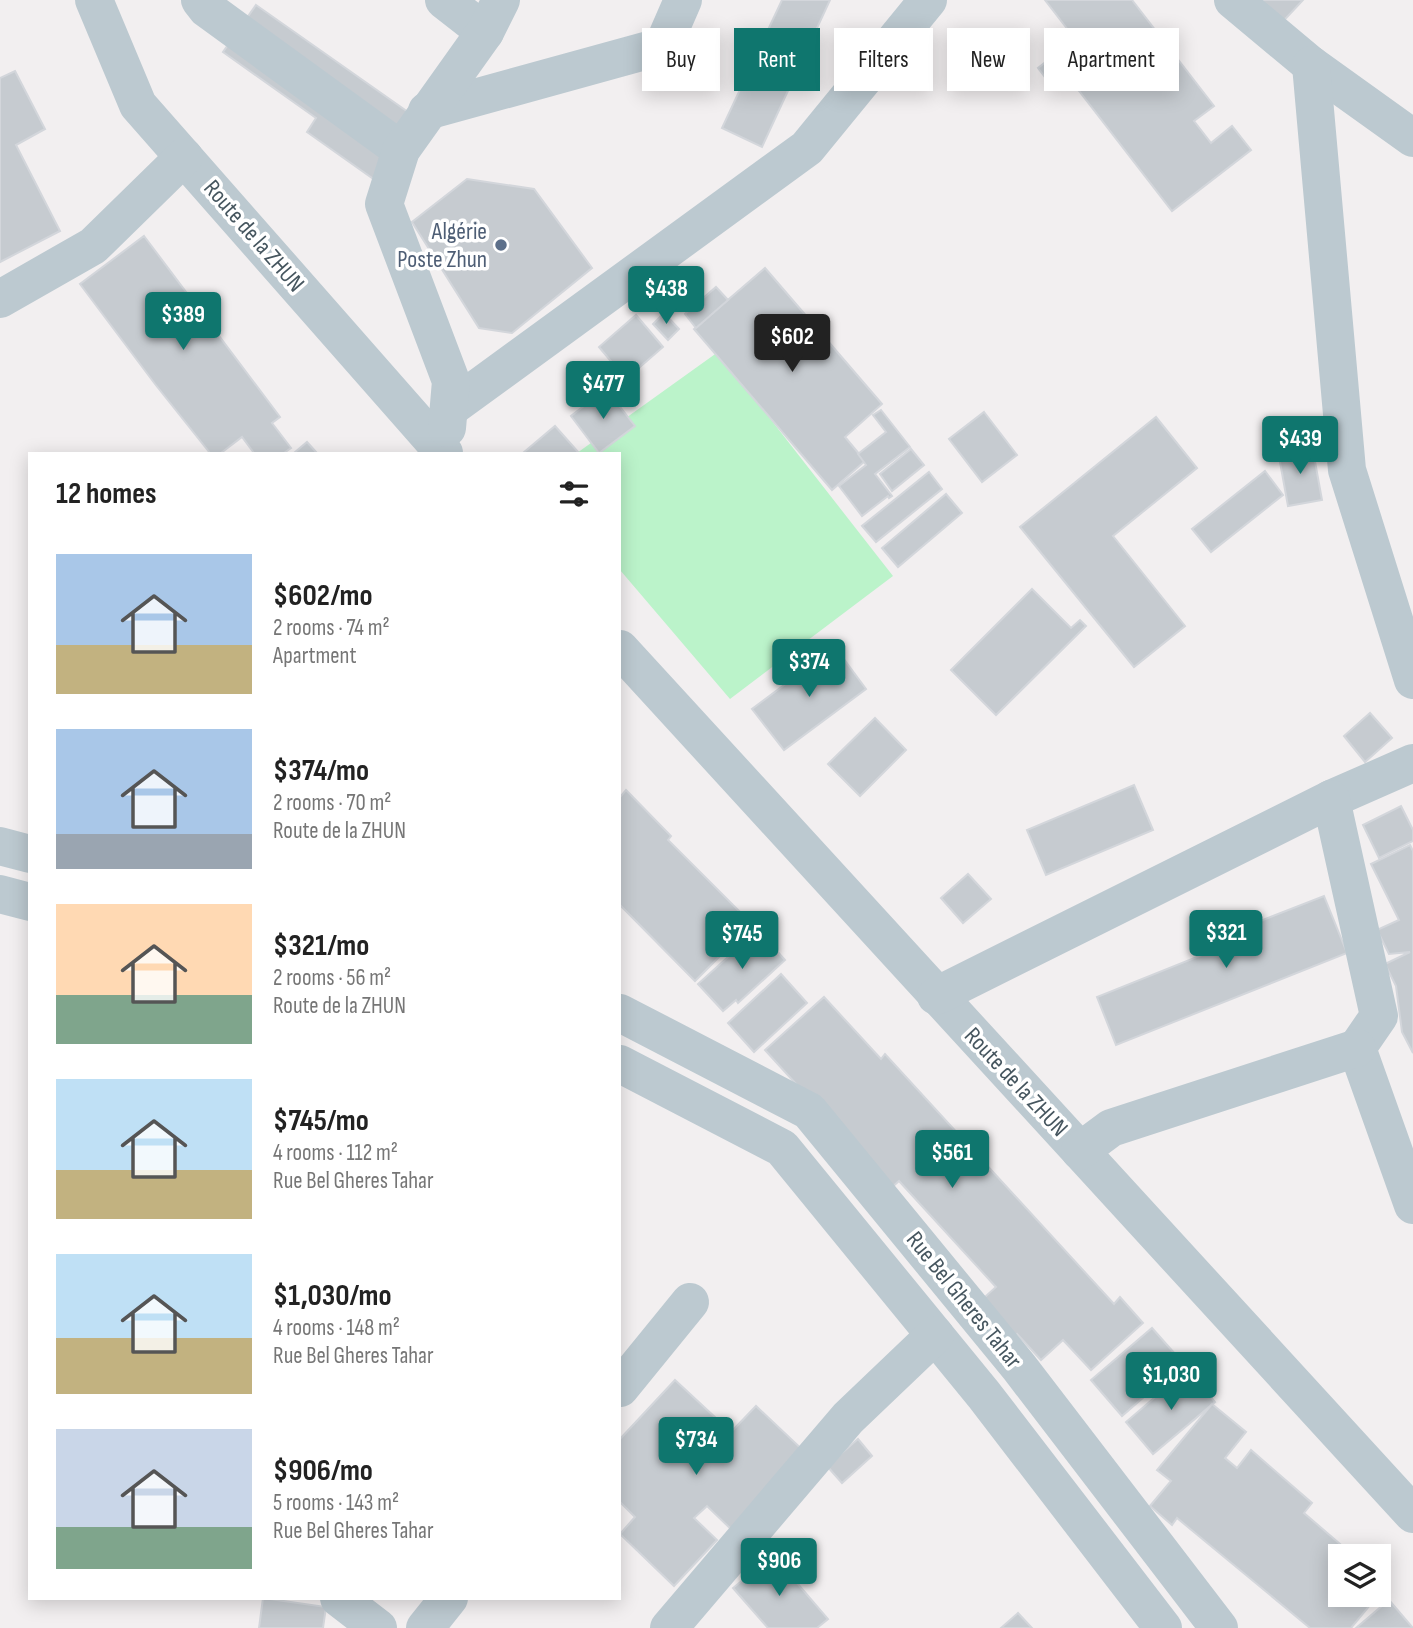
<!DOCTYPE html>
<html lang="en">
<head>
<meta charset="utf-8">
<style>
  body { margin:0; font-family:"Sofia Sans Condensed",sans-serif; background:#f2f2f2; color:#222; height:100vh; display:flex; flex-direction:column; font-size:26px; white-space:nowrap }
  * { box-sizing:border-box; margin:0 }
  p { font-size:23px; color:#767676 }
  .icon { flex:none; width:38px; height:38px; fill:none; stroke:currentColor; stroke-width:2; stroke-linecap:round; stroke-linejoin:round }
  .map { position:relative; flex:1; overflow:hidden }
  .side { position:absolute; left:28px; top:452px; width:593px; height:1148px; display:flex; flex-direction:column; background:#fff; border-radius:0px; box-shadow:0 4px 18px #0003 }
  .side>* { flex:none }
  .hud { position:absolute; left:642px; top:28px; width:665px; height:63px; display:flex; gap:14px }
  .buttons { position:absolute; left:1328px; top:1544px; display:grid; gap:14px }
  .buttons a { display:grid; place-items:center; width:63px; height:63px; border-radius:0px; background:#fff; box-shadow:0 4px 18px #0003; font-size:35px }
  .price { position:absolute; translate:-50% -60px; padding:0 16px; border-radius:7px; background:#0f766e; color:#fff; font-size:23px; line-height:46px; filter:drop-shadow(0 2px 4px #0008) }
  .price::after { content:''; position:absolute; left:50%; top:42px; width:21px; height:16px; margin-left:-10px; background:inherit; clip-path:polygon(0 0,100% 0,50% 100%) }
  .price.current { background:#222; color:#fff }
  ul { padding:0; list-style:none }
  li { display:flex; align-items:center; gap:21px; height:175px; padding:0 28px }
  li span { display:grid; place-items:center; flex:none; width:196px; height:140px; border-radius:0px; color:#555 }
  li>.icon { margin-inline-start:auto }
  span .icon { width:84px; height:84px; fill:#fffc; stroke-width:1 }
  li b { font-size:30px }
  h2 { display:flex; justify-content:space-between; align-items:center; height:84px; padding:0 28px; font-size:30px }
  .pill { padding:0 24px; border-radius:0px; background:#fff; box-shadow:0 4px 18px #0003; font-size:24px; line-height:63px }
  .pill.current { background:#0f766e; color:#fff }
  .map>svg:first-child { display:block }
</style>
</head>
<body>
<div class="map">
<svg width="1413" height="1628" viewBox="0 0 1413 1628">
  <rect width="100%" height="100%" fill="#f2eff0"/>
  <path fill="#bbf3ca" d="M 718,352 L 893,576 L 730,699 L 620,570 L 620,453 L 577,453 Z"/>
  <g fill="#c6cbd0" stroke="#d3d6db" stroke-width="2">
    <path d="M 782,0 L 830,0 L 762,147 L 722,128 Z"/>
    <path d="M 1045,0 L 1132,0 L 1214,106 L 1194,121 L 1211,143 L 1232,126 L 1251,150 L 1172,211 L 1069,78 L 1054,89 L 1038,68 L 1075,39 Z"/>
    <path d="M 1238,0 L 1303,0 L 1273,32 Z"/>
    <path d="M 256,5 L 425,124 L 382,185 L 307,132 L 316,118 L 223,52 Z"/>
    <path d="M 15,71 L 45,129 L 16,145 L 60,231 L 0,262 L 0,78 Z"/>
    <path d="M 467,179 L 534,189 L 592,268 L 512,333 L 479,328 L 412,222 Z"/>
    <path d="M 144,236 L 280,417 L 272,423 L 291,448 L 284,453 L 254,453 L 242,437 L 221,453 L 210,453 L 155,384 L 80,284 Z"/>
    <path d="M 765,268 L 882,404 L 845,437 L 865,461 L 832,490 L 694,329 Z"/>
    <path d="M 716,287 L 728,300 L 696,328 L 685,314 Z"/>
    <path d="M 664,313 L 679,329 L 668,340 L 653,324 Z"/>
    <path d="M 636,315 L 663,347 L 626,379 L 599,347 Z"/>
    <path d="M 606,389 L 635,426 L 599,453 L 571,416 Z"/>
    <path d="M 881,410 L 910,447 L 875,474 L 892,496 L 889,498 L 888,496 L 862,516 L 839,486 L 866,465 L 858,454 L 886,432 L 873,415 Z"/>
    <path d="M 984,412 L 1017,455 L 982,482 L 949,439 Z"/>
    <path d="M 1156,417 L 1197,468 L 1113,536 L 1185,626 L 1134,667 L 1020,527 Z"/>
    <path d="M 555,426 L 579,453 L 523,453 Z"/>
    <path d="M 307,442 L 317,453 L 294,453 Z"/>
    <path d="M 1312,445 L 1322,500 L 1288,506 L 1278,451 Z"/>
    <path d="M 911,449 L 924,465 L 892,491 L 880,474 Z"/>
    <path d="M 1265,471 L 1283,495 L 1211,552 L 1192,529 Z"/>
    <path d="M 929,472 L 942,489 L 876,542 L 862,526 Z"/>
    <path d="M 946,494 L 962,513 L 898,567 L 882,548 Z"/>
    <path d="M 1032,589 L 1071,628 L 1080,620 L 1086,626 L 996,715 L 951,670 Z"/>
    <path d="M 835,647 L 866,689 L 784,750 L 752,709 Z"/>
    <path d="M 1370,713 L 1392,738 L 1365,762 L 1344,736 Z"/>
    <path d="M 875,718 L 906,750 L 860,796 L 828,764 Z"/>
    <path d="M 1134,785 L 1153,830 L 1046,875 L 1027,830 Z"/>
    <path d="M 626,790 L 671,836 L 668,840 L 752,924 L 695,981 L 620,905 L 620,797 Z"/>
    <path d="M 1401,806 L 1413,830 L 1413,841 L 1379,858 L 1363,825 Z"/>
    <path d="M 1410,845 L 1413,851 L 1413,1053 L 1402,1032 L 1396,986 L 1385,964 L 1410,952 L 1389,954 L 1377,930 L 1399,920 L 1371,864 Z"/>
    <path d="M 968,874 L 991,899 L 963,923 L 941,898 Z"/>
    <path d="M 1324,896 L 1347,953 L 1116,1045 L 1097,997 L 1207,953 L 1204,943 Z"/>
    <path d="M 758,930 L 785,960 L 738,1003 L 736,1000 L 723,1011 L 698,984 Z"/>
    <path d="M 781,974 L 807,1003 L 754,1052 L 728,1023 Z"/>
    <path d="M 824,997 L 881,1059 L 885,1054 L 1114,1304 L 1120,1297 L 1143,1323 L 1091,1370 L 1063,1340 L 1041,1360 L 1017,1334 L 1009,1341 L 976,1305 L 996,1287 L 899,1181 L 891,1188 L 765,1050 Z"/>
    <path d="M 1152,1328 L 1183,1363 L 1122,1416 L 1091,1380 Z"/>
    <path d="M 1188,1369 L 1215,1402 L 1153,1454 L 1126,1422 Z"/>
    <path d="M 675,1380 L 731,1432 L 756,1406 L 808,1455 L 735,1533 L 707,1506 L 694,1518 L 717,1540 L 674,1586 L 620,1534 L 635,1517 L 620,1502 L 620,1439 Z"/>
    <path d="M 1212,1404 L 1246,1432 L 1225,1458 L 1237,1468 L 1251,1450 L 1312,1503 L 1304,1513 L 1354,1556 L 1340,1556 L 1340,1594 L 1359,1594 L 1371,1604 L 1351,1628 L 1310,1628 L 1177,1518 L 1172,1525 L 1150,1506 L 1171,1481 L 1157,1470 Z"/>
    <path d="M 858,1439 L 872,1456 L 842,1483 L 827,1466 Z"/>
    <path d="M 773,1555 L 828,1619 L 817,1628 L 768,1628 L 733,1588 Z"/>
    <path d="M 263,1598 L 326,1607 L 323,1628 L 259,1628 Z"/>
    <path d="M 1389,1600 L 1413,1628 L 1356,1628 Z"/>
    <path d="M 1018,1613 L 1032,1628 L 1001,1628 Z"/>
  </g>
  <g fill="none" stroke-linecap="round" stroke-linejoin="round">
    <g stroke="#bcc9d0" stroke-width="38">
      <path d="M 94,0 L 138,105 L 444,453"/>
      <path d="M 200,0 L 207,9 L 401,150"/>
      <path d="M 444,0 L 485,32"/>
      <path d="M 1233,0 L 1311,65 L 1413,138"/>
      <path d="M 1311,65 L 1347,470 L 1413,680"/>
      <path d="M 427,111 L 663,46 L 683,0"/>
      <path d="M 0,299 L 93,246 L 184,157"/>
      <path d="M 449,409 L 807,148 L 928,0"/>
      <path d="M 447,428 L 451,381 L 384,204 L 401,150 L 485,32 L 501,0"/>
      <path d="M 620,649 L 1413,1514"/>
      <path d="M 1331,799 L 1413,763"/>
      <path d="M 0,846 L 30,854"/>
      <path d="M 0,894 L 30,902"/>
      <path d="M 936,996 L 1331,799 L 1379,1016 L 1357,1048 L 1413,1205"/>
      <path d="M 620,1013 L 809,1111 L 1019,1367 L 1219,1628"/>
      <path d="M 620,1064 L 782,1148 L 984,1395 L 1163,1628"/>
      <path d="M 1080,1151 L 1111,1128 L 1357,1048"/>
      <path d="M 620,1388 L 690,1302"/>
      <path d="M 339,1598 L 378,1628"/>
      <path d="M 425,1628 L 449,1598"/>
      <path d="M 669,1628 L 848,1418 L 935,1335"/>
    </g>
  </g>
  <circle fill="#5c6f8a" stroke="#fff" stroke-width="2.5" cx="501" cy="245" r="7"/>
  <g text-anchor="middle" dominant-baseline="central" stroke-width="7" stroke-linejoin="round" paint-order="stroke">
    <g font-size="24" fill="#4e5e75" stroke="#fff" text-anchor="end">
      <text x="487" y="231">Algérie<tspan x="487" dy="28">Poste Zhun</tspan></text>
    </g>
    <g font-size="24" fill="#46565f" stroke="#fff">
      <text transform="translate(254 236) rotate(49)">Route de la ZHUN</text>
      <text transform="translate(1016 1082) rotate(47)">Route de la ZHUN</text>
      <text transform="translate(964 1300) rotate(51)">Rue Bel Gheres Tahar</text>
    </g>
  </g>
</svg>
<div class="buttons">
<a><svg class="icon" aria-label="layers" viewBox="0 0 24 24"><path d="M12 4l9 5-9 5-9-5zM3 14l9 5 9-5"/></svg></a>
</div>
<b class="price" style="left:666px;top:326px">$438</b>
<b class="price" style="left:183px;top:352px">$389</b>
<b class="price current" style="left:792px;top:374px">$602</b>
<b class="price" style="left:603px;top:421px">$477</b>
<b class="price" style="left:1300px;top:476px">$439</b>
<b class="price" style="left:809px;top:699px">$374</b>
<b class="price" style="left:1226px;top:970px">$321</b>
<b class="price" style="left:742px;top:971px">$745</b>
<b class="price" style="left:952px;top:1190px">$561</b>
<b class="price" style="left:1171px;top:1412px">$1,030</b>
<b class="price" style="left:696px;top:1477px">$734</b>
<b class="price" style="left:779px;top:1598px">$906</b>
<div class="hud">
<a class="pill">Buy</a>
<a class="pill current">Rent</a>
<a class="pill">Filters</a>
<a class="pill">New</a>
<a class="pill">Apartment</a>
</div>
<section class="side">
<h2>12 homes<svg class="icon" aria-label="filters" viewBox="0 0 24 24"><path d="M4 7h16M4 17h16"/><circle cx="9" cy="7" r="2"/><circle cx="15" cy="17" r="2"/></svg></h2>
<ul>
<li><span style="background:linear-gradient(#a9c7e8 65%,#c2b280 0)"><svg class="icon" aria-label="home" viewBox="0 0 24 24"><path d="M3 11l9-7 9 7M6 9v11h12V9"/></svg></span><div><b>$602/mo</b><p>2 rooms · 74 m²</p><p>Apartment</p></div></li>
<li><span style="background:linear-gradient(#a9c7e8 75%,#9aa5b1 0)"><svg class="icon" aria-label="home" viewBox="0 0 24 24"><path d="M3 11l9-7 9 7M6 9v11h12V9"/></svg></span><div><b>$374/mo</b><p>2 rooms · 70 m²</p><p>Route de la ZHUN</p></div></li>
<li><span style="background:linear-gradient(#ffd9b3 65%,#7fa58c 0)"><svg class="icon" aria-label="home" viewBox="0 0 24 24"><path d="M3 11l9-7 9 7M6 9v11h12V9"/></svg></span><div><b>$321/mo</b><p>2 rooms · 56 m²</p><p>Route de la ZHUN</p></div></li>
<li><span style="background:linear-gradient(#bfe0f5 65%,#c2b280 0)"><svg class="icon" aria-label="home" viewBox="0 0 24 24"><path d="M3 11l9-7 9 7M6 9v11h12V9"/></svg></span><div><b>$745/mo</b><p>4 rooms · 112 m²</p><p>Rue Bel Gheres Tahar</p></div></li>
<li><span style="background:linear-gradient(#bfe0f5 60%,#c2b280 0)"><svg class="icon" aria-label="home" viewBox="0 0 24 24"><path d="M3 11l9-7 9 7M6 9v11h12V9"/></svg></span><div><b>$1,030/mo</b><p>4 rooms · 148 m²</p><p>Rue Bel Gheres Tahar</p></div></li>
<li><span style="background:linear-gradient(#c9d6e8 70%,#7fa58c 0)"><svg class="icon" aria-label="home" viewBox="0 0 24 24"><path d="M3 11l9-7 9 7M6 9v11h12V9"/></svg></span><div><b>$906/mo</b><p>5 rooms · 143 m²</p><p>Rue Bel Gheres Tahar</p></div></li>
</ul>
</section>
</div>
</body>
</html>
